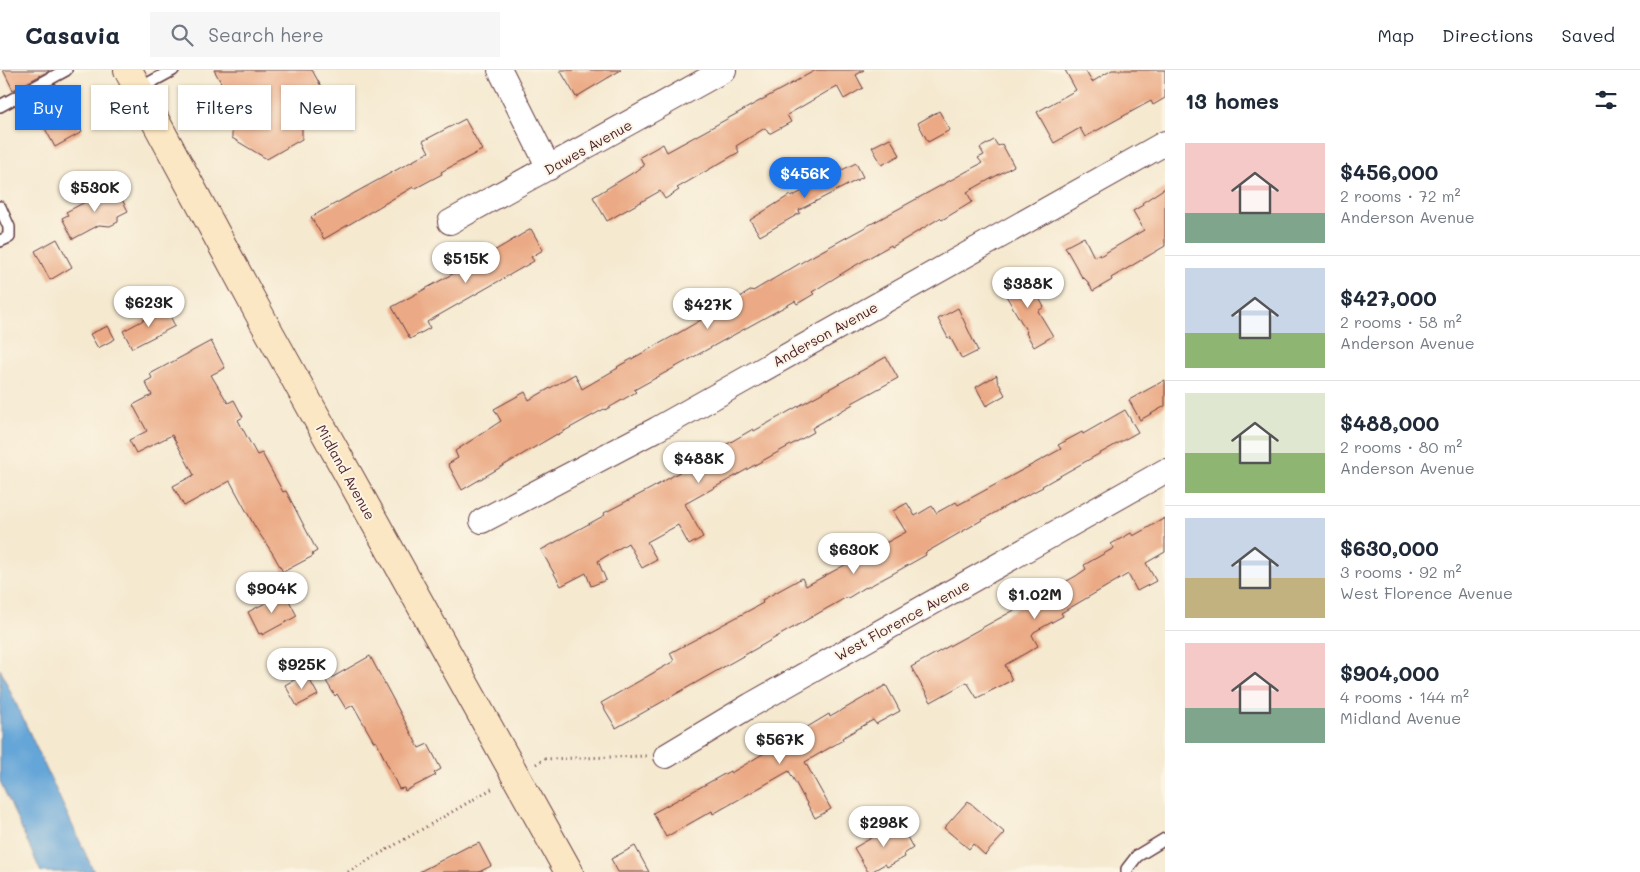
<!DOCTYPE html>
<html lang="en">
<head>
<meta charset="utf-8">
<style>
  body { margin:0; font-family:Mali,sans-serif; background:#f6f6f7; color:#1f2937; height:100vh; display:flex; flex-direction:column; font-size:19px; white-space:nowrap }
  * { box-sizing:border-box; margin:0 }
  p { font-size:16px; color:#747a83 }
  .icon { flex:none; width:28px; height:28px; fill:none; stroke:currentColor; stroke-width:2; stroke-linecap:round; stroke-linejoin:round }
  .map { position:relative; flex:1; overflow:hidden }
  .details { display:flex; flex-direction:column; background:#fff; width:475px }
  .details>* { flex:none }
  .top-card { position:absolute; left:15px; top:15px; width:475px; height:45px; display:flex; gap:10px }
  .price { position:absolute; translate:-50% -42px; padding:0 11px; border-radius:18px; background:#fff; color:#222; font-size:16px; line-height:32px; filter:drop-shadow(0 1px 2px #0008) }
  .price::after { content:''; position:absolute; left:50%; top:30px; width:15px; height:11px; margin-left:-8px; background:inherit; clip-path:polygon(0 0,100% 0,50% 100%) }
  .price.selected { background:#1a73e8; color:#fff }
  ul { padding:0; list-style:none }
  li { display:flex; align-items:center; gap:15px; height:125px; padding:0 20px }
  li+li { border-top:1px solid #e0e1e3 }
  li span { display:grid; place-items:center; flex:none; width:140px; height:100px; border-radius:0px; color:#555 }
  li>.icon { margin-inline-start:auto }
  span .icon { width:60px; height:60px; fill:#fffc; stroke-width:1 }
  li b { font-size:21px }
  h2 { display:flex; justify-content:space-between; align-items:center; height:60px; padding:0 20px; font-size:21px }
  .pill { padding:0 18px; border-radius:0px; background:#fff; box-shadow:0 1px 4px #0004; font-size:18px; line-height:45px }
  .pill.selected { background:#1a73e8; color:#fff }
  header { display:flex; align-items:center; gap:30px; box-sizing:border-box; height:70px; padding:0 25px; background:#fff; border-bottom:1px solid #e0e1e3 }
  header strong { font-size:24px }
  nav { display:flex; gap:28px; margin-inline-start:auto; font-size:18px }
  .search { width:350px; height:45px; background:#f6f6f7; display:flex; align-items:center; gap:12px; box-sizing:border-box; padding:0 18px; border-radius:0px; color:#747a83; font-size:19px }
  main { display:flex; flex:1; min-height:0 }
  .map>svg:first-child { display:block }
</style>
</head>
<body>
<header>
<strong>Casavia</strong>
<div class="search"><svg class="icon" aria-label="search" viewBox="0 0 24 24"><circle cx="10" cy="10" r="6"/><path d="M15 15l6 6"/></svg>Search here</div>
<nav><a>Map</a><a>Directions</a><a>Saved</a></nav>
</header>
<main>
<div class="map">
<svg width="1165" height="802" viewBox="0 0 1165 802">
  <rect width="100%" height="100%" fill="#fcf5e5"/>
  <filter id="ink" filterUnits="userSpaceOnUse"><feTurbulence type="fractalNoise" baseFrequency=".02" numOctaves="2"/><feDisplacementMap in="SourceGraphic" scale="10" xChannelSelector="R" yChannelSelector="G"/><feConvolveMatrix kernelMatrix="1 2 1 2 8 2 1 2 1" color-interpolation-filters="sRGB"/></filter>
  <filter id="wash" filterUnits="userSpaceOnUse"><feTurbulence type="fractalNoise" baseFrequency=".0096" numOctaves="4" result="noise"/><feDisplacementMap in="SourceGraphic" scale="20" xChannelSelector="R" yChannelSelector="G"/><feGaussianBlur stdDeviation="1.12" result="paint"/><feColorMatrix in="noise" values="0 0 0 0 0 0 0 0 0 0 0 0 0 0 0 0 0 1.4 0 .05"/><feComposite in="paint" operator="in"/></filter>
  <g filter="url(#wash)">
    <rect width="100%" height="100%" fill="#f5e9d0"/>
    <path fill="#65a6d8" stroke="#586282" d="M 0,599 L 94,802 L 41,802 L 0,711 Z"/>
    <g id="blocks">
      <g fill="#ebaa85">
        <path d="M 3,0 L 49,0 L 49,1 L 13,20 Z"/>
        <path d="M 214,0 L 312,0 L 333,38 L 302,55 L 302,69 L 267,89 L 232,68 L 232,32 Z"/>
        <path d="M 560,0 L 621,0 L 576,27 Z"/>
        <path d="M 816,0 L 864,0 L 856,5 L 863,18 L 844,29 L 837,16 L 787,45 L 791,52 L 769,64 L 765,58 L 736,76 L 739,82 L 677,118 L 679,120 L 665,129 L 660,121 L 607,151 L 593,127 L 644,96 L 640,87 L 663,74 L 667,82 Z"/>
        <path d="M 1065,0 L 1085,0 L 1092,12 L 1112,0 L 1165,0 L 1165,28 L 1153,35 L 1151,31 L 1085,67 L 1080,58 L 1054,73 L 1037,42 L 1076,20 Z"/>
        <path d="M 56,14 L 82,62 L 55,77 L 29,29 Z"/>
        <path d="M 939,41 L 950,60 L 928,72 L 918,53 Z"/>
        <path d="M 465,49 L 482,80 L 441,102 L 442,104 L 414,119 L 413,117 L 324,169 L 311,147 L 429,82 L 423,71 Z"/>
        <path d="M 890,68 L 900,85 L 882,95 L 872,77 Z"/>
        <path d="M 994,70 L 998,76 L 1002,74 L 1014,96 L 967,122 L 972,132 L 942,150 L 940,148 L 892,177 L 891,175 L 851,198 L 812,222 L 814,224 L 797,234 L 795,231 L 699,284 L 634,320 L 636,322 L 605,340 L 604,339 L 557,365 L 557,364 L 462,420 L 448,394 L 458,388 L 455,381 L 501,351 L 494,339 L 525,322 L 529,330 L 575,304 L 582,319 L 618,298 L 617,297 L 677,264 L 752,220 L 753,221 L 809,188 L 982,93 L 978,88 L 984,85 L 980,78 Z"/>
        <path d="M 856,93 L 863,107 L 799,140 L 800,143 L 760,166 L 750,150 L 790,125 L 791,127 L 824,110 L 822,106 L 840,96 L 842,100 Z"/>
        <path d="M 116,118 L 128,141 L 118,146 L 118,152 L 110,156 L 99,155 L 73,169 L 62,148 L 68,145 L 66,142 L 89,130 L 87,128 L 103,119 L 105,123 Z"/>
        <path d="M 1165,118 L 1165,176 L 1111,208 L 1112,210 L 1093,221 L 1088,212 L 1084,208 L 1083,209 L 1065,177 L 1084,167 L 1094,187 L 1099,184 L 1100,186 L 1144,160 L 1133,141 L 1143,135 L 1142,133 Z"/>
        <path d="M 531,159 L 543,180 L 531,187 L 534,191 L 427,252 L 430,258 L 410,269 L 392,237 L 489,184 Z"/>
        <path d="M 57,169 L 72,197 L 50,210 L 35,181 Z"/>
        <path d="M 1025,203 L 1044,237 L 1038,241 L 1053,266 L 1034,277 L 1026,263 L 1027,262 L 1001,217 Z"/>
        <path d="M 166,238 L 175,256 L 132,278 L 123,261 Z"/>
        <path d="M 958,238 L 978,281 L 962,289 L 950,267 L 948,268 L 938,249 Z"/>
        <path d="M 108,256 L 115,269 L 98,278 L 90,264 Z"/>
        <path d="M 211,271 L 225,298 L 211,305 L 228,333 L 234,330 L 243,347 L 238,350 L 247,367 L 257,385 L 262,383 L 283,422 L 286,421 L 317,481 L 312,484 L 313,486 L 283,502 L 273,484 L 255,457 L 230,411 L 184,436 L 173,416 L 194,405 L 172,365 L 136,383 L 129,370 L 147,361 L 133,335 L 152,325 L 145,312 L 152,308 L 150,304 Z"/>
        <path d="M 886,287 L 898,308 L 852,333 L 853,334 L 812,358 L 814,362 L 685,434 L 703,467 L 689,475 L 678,455 L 647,472 L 657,490 L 642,498 L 628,473 L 598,491 L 606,510 L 591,516 L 586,503 L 561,516 L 541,480 L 605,445 L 604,443 L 652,418 L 753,359 L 754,361 Z"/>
        <path d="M 997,305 L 997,310 L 1005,325 L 986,336 L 976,317 Z"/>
        <path d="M 1165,310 L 1165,336 L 1140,350 L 1129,330 Z"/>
        <path d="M 1125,340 L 1138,362 L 1042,416 L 1043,417 L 1008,435 L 925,483 L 926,485 L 894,503 L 866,518 L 866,517 L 848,528 L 847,527 L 616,658 L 601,633 L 674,591 L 670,583 L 763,533 L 762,530 L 802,508 L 806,516 L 906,462 L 893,441 L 907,433 L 915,446 L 932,436 L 936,443 L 956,432 L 958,435 L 1061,379 L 1058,375 L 1082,362 L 1083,364 Z"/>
        <path d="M 1165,448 L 1165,482 L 1146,493 L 1156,511 L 1137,521 L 1128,504 L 1061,543 L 1063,546 L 1034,562 L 1032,565 L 1038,576 L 1005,595 L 1012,610 L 977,628 L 967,612 L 931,632 L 911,597 L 1076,506 L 1086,499 L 1084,495 L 1114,478 L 1111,474 L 1131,463 L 1133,466 Z"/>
        <path d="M 285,523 L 297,546 L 262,565 L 262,563 L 259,564 L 248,542 Z"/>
        <path d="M 370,586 L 419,678 L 428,674 L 441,699 L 434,703 L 436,705 L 405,721 L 404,718 L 399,719 L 376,671 L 374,672 L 353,635 L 346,639 L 337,624 L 335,626 L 326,611 Z"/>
        <path d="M 306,603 L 318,625 L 297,636 L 285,615 Z"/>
        <path d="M 886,615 L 900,641 L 876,654 L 873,650 L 842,668 L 843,670 L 805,692 L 831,739 L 815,748 L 789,701 L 713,744 L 712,741 L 666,767 L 653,743 L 730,701 L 731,703 L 829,644 L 830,647 Z"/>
        <path d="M 968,731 L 1005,763 L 985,785 L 973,774 L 969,779 L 944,758 Z"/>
        <path d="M 899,752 L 913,778 L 904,784 L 905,787 L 887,797 L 885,794 L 871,802 L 868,802 L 854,778 Z"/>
        <path d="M 479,773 L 491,796 L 479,802 L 419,802 L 469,776 L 470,777 Z"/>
        <path d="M 635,776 L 649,802 L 618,802 L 611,789 Z"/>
      </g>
    </g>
  </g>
  <g filter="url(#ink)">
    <use href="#blocks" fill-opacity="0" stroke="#643d44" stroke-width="1"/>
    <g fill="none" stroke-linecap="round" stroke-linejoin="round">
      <g stroke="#643d44" stroke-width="14">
        <g id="lane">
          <path d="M 138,19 L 173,0"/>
          <path d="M 0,36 L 66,0"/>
          <path d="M 0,137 L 9,157 L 9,167 L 0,171"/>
          <path d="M 1127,802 L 1127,799 L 1137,786 L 1165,769"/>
        </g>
      </g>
      <g stroke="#643d44" stroke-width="26">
        <g id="street">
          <path d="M 500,0 L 549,98"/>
          <path d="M 450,152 L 724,0"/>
          <path d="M 482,451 L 657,359 L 1165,73"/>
          <path d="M 666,686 L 751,635 L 1165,401"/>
        </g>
      </g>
      <g stroke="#643d44" stroke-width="30">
        <path id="secondary" d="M 128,0 L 263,251 L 569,802"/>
      </g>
      <g stroke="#643d44" stroke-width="3" stroke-dasharray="1 4" stroke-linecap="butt">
        <path d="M 536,694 L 545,689 L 646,686"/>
        <path d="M 348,802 L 495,717"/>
      </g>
      <use href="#lane" stroke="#fff" stroke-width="11"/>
      <use href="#street" stroke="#fff" stroke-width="24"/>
      <use href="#secondary" stroke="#fbe7c3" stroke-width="28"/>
    </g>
  </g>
  <g text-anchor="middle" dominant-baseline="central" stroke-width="4" stroke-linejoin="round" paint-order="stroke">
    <g font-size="14" fill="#4a1f2b" stroke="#fcf5e5">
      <text transform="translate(588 77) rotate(-29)">Dawes Avenue</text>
      <text transform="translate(825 264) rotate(-29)">Anderson Avenue</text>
      <text transform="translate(346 402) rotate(61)">Midland Avenue</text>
      <text transform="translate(902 550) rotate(-29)">West Florence Avenue</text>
    </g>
  </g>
</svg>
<b class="price selected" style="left:805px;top:129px">$456K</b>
<b class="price" style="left:95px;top:143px">$530K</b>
<b class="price" style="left:466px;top:214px">$515K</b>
<b class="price" style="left:1028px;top:239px">$388K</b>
<b class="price" style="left:149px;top:258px">$623K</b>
<b class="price" style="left:708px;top:260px">$427K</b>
<b class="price" style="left:699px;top:414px">$488K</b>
<b class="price" style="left:854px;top:505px">$630K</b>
<b class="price" style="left:272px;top:544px">$904K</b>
<b class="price" style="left:1035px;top:550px">$1.02M</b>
<b class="price" style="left:302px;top:620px">$925K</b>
<b class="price" style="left:780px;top:695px">$567K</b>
<b class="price" style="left:884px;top:778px">$298K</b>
<div class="top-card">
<a class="pill selected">Buy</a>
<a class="pill">Rent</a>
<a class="pill">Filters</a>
<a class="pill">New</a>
</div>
</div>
<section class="details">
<h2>13 homes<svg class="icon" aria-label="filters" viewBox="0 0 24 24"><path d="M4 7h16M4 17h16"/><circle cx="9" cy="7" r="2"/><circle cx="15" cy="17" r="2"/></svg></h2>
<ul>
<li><span style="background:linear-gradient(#f6c9c9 70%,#7fa58c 0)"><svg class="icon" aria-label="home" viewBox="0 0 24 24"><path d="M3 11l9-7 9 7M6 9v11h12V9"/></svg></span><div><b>$456,000</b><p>2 rooms · 72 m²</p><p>Anderson Avenue</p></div></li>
<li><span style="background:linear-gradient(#c9d6e8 65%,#8fb573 0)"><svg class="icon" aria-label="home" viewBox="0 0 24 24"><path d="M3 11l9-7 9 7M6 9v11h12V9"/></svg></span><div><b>$427,000</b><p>2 rooms · 58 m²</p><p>Anderson Avenue</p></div></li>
<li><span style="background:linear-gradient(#dfe7d0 60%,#8fb573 0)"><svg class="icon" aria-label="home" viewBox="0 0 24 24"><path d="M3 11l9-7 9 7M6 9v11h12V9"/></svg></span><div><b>$488,000</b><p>2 rooms · 80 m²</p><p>Anderson Avenue</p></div></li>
<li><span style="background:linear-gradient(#c9d6e8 60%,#c2b280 0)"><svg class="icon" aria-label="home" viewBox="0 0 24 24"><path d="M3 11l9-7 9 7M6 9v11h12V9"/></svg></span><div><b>$630,000</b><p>3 rooms · 92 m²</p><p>West Florence Avenue</p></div></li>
<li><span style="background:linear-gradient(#f6c9c9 65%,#7fa58c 0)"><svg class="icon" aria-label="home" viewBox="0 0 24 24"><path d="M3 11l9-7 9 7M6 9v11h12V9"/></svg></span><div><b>$904,000</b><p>4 rooms · 144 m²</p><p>Midland Avenue</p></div></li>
</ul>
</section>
</main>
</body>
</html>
